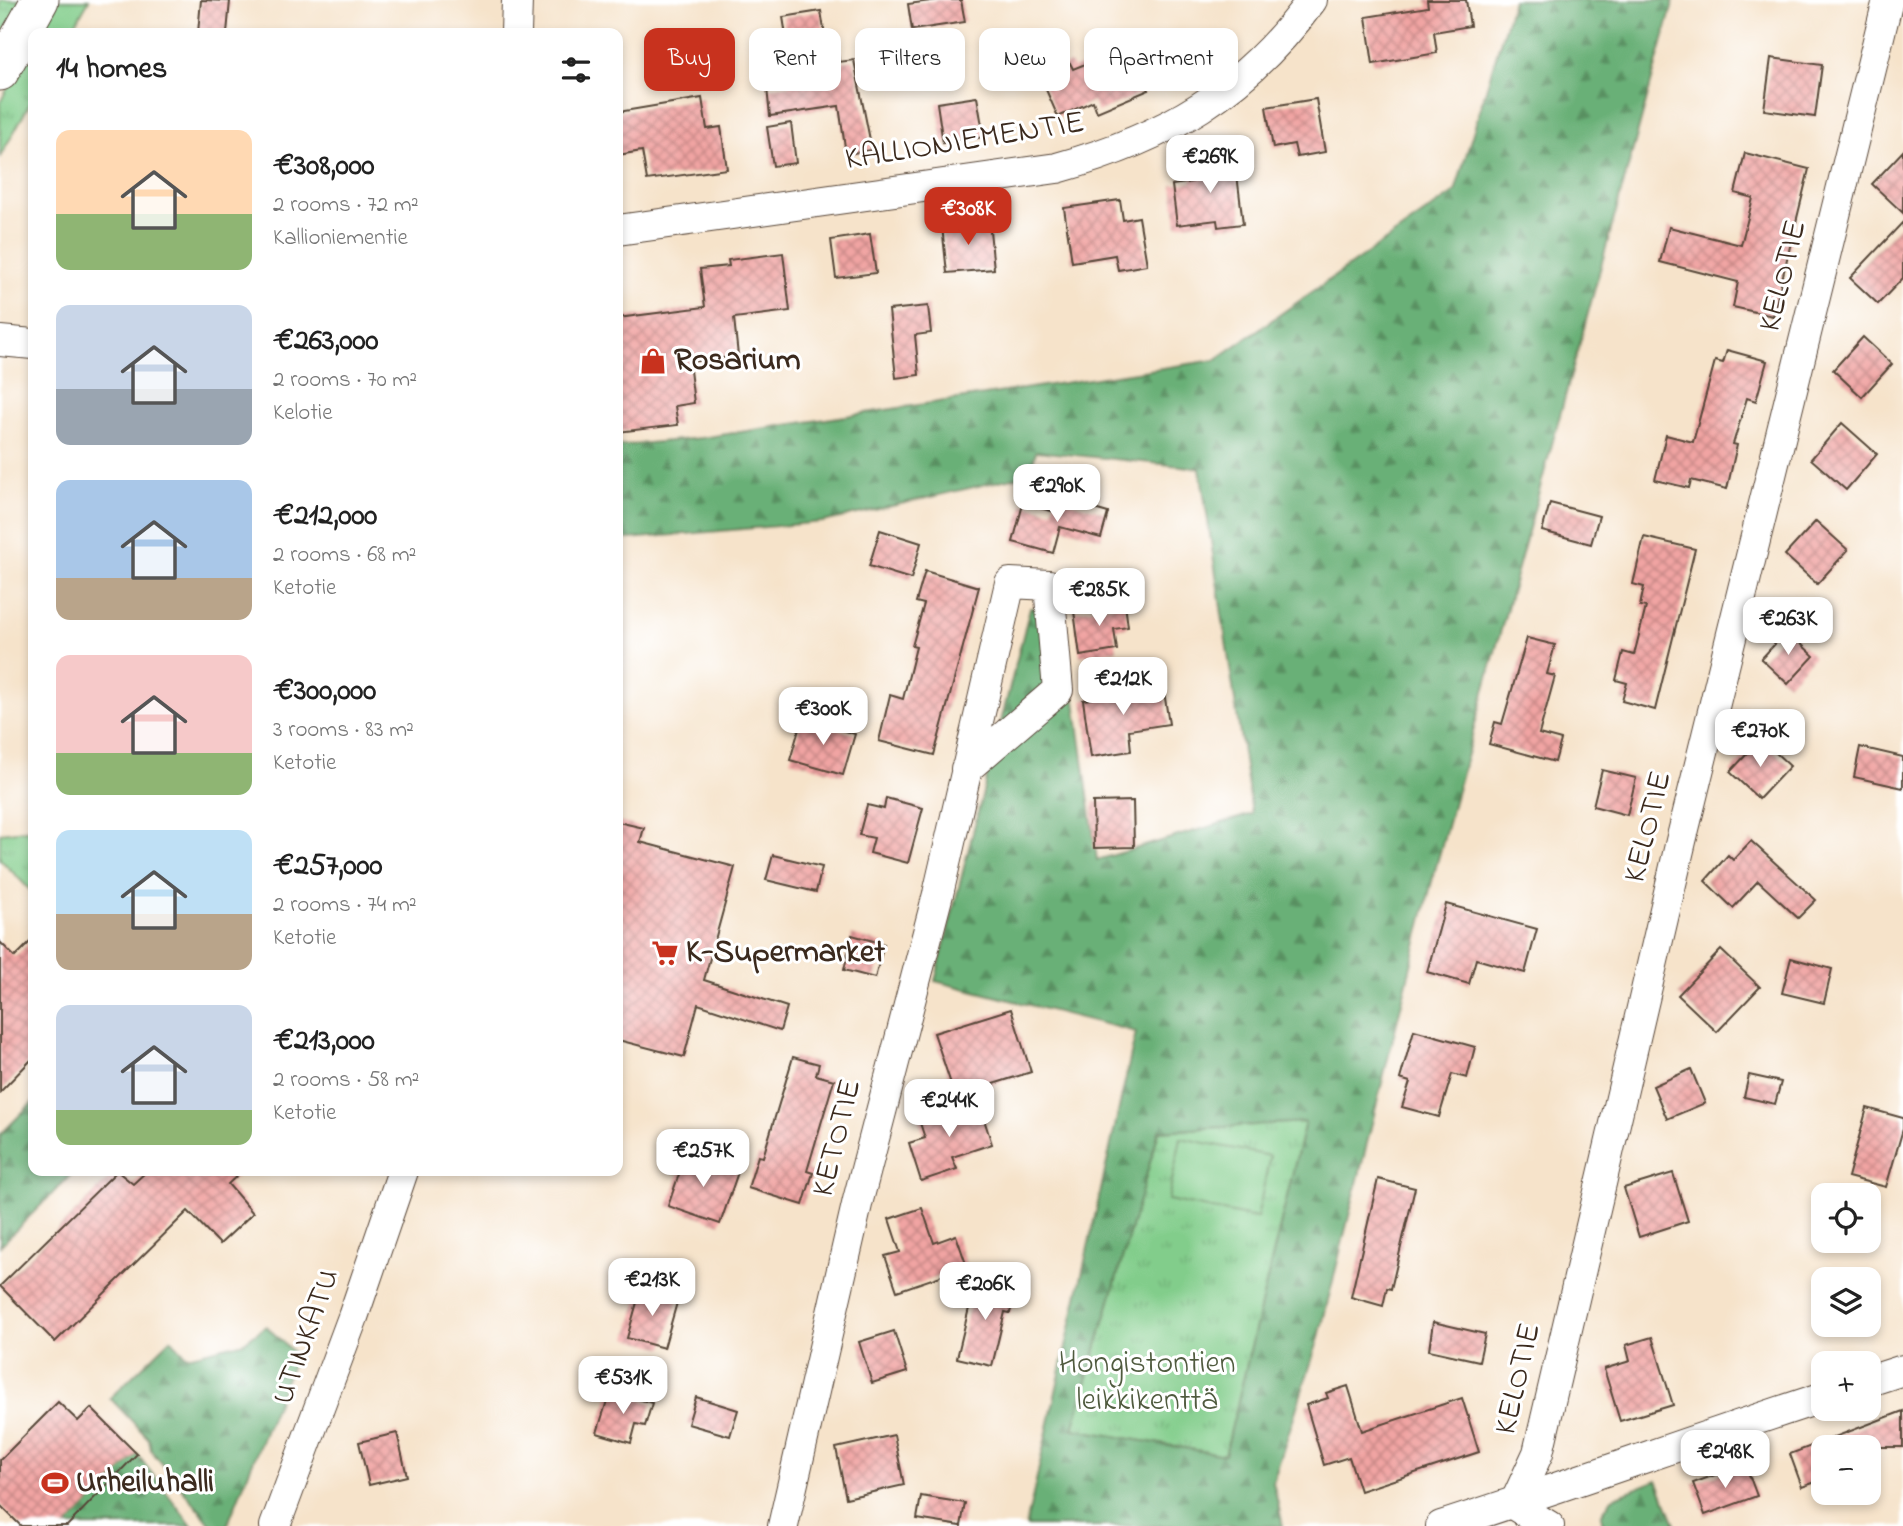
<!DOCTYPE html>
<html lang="en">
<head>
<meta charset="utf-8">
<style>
  body { margin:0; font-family:"Indie Flower",sans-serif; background:#f2f2f2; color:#222; height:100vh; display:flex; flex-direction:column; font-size:26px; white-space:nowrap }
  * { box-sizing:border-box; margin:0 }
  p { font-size:23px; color:#767676 }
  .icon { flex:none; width:38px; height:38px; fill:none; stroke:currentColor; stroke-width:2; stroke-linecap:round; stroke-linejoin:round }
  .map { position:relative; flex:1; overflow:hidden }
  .drawer { position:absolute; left:28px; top:28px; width:595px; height:1148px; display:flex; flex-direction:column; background:#fff; border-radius:14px; box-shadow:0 4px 10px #0003 }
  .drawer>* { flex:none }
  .guide { position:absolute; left:644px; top:28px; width:665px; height:63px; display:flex; gap:14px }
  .buttons { position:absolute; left:1811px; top:1183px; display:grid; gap:14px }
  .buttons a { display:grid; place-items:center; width:70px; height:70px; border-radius:14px; background:#fff; box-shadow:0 4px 10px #0003; font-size:35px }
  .price { position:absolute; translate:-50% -60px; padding:0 16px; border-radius:14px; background:#fff; color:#222; font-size:23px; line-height:46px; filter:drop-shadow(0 2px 4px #0008) }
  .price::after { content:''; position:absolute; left:50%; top:42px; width:21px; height:16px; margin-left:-10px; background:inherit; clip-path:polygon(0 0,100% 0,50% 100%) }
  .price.current { background:#c8321e; color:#fff }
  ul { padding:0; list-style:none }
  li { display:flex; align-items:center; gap:21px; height:175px; padding:0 28px }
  li span { display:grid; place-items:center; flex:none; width:196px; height:140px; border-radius:14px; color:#555 }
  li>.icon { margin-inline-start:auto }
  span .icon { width:84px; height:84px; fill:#fffc; stroke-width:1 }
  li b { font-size:30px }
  h2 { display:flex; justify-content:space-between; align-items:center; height:84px; padding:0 28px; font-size:30px }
  .chip { padding:0 24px; border-radius:14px; background:#fff; box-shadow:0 4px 10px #0003; font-size:24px; line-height:63px }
  .chip.current { background:#c8321e; color:#fff }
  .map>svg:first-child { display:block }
</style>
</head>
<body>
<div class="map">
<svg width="1903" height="1526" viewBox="0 0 1903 1526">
  <defs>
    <pattern id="grass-tufts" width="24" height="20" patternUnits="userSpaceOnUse" patternTransform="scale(1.75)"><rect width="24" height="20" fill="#82cd8b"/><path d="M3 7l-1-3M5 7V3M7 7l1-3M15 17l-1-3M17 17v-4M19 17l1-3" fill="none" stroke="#71b078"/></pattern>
    <pattern id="forest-firs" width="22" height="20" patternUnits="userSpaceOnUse" patternTransform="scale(1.75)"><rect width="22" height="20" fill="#69b077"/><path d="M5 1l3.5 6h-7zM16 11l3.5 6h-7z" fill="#588f61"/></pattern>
    <pattern id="building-cross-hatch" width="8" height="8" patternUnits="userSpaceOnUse" patternTransform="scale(1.75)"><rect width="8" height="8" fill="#f1a4a3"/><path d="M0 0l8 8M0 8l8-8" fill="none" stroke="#c48684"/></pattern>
  </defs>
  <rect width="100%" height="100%" fill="#fff"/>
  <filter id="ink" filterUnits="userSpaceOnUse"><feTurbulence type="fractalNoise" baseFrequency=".0143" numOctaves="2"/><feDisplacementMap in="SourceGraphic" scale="14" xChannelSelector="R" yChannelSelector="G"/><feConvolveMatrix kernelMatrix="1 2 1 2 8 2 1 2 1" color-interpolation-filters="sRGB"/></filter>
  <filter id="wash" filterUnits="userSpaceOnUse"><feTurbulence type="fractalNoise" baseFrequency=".00686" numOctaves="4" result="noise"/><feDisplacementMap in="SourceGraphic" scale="28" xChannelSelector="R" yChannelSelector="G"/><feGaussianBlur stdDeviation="1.57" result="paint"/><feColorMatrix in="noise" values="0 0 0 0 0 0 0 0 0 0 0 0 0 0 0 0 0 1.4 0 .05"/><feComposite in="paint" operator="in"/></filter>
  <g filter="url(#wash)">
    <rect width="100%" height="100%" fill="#f6e3ca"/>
    <g fill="url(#grass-tufts)" stroke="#5e7c54" stroke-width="2">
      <path d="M 1,0 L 22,0 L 0,39 L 0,2 Z"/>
      <path d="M 57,0 L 89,0 L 70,33 L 39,33 Z"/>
      <path d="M 33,43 L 33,98 L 0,157 L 0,102 Z"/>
      <path d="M 33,829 L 33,893 L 0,859 L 0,833 Z"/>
      <path d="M 1305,1122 L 1225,1455 L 1073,1429 L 1159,1131 Z"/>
    </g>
    <g fill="url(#forest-firs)" stroke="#526d4a" stroke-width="2" fill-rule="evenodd">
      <path d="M 1513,0 L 1674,0 L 1431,885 L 1318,1341 L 1273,1482 L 1283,1526 L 1026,1526 L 1136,1032 L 935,981 L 1030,608 L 1062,607 L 1097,860 L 1252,814 L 1200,468 L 1036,451 L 1030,474 L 823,522 L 618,540 L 618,446 L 701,438 L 1215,360 L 1455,192 ZM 1305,1122 L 1225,1455 L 1073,1429 L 1159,1131 Z"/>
      <path d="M 33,1102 L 33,1171 L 75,1171 L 0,1246 L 0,1135 Z"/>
      <path d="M 266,1326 L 296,1355 L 227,1526 L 212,1526 L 151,1450 L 149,1439 L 110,1398 L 171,1339 L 187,1356 L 244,1342 Z"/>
      <path d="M 137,1454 L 192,1526 L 67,1526 Z"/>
      <path d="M 1657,1480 L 1676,1526 L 1603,1526 L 1601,1515 L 1612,1498 Z"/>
    </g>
    <path fill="#82cd8b" stroke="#5e7c54" stroke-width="2" d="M 1181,1138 L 1270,1156 L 1257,1218 L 1168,1200 Z"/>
    <g id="blocks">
      <g fill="url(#building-cross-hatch)">
        <path d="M 201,0 L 230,1 L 227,33 L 198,33 Z"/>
        <path d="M 938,0 L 961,0 L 965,22 L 912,30 L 908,4 Z"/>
        <path d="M 1427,0 L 1466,0 L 1470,26 L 1434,32 L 1437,53 L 1373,64 L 1366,17 L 1428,7 Z"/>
        <path d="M 821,11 L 828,55 L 838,54 L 839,62 L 854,60 L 872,150 L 846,154 L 839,106 L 770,116 L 767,88 L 789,85 L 790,60 L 783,17 Z"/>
        <path d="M 1130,46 L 1149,90 L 1097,112 L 1093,101 L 1058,117 L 1040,76 L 1070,63 L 1073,69 Z"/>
        <path d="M 1771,58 L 1822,65 L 1815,117 L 1764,110 Z"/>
        <path d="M 977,97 L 984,137 L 943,143 L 937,103 Z"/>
        <path d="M 702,98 L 707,129 L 721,127 L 727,169 L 647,180 L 642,151 L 618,155 L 618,112 Z"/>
        <path d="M 1316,99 L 1325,152 L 1297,157 L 1294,144 L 1273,148 L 1266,107 Z"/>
        <path d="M 791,123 L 796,163 L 773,166 L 767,127 Z"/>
        <path d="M 1903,151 L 1903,213 L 1872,184 Z"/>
        <path d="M 1745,153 L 1809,169 L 1773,316 L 1733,307 L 1738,282 L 1660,262 L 1669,227 L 1741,245 L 1753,198 L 1735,193 Z"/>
        <path d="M 1235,158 L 1243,224 L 1218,227 L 1217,220 L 1177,225 L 1172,185 L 1192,182 L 1190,164 Z"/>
        <path d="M 1120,200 L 1123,220 L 1139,217 L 1147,265 L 1118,270 L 1115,255 L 1072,262 L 1064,208 Z"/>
        <path d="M 989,221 L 994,269 L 947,273 L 942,226 Z"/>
        <path d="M 1903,222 L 1903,278 L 1878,304 L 1850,278 Z"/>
        <path d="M 870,234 L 876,273 L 836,278 L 831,240 Z"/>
        <path d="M 783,253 L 790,311 L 734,318 L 738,356 L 689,362 L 694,403 L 675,406 L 678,425 L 618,432 L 618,318 L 705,307 L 700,269 L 729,266 L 728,260 Z"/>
        <path d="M 928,306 L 931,333 L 915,335 L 919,375 L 896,378 L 889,310 Z"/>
        <path d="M 1863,337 L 1892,364 L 1862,397 L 1833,370 Z"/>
        <path d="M 1727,350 L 1767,361 L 1756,401 L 1747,398 L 1733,444 L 1737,445 L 1727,489 L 1691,480 L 1689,488 L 1655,480 L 1666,435 L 1693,442 L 1715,361 L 1723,363 Z"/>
        <path d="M 1842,423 L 1877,454 L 1846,490 L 1811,459 Z"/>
        <path d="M 1056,498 L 1108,513 L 1101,538 L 1060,527 L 1053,553 L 1013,542 L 1023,504 L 1052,511 Z"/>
        <path d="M 1550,503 L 1599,516 L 1591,544 L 1542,531 Z"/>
        <path d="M 1816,521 L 1848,550 L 1817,584 L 1785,555 Z"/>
        <path d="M 880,530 L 921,543 L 911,579 L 869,566 Z"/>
        <path d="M 1644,537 L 1695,549 L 1655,710 L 1622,701 L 1627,683 L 1616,680 L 1623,652 L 1634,655 L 1646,607 L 1640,606 L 1644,587 L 1633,584 Z"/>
        <path d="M 925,571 L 979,587 L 934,755 L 879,741 L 890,695 L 903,699 L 916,647 L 912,646 L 924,604 L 916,602 Z"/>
        <path d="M 1125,604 L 1128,627 L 1114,629 L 1117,650 L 1080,656 L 1074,611 Z"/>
        <path d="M 1787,631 L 1814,656 L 1788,684 L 1761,659 Z"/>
        <path d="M 1527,638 L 1555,645 L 1547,674 L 1555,676 L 1539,734 L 1561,740 L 1555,762 L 1489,744 L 1495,722 L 1502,724 Z"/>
        <path d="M 1133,684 L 1133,688 L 1163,685 L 1169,724 L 1129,730 L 1131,751 L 1091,757 L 1083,700 L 1110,696 L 1108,687 Z"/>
        <path d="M 802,719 L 855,734 L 843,775 L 790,760 Z"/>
        <path d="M 1761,739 L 1790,766 L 1759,799 L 1730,772 Z"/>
        <path d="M 1860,747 L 1903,757 L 1903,788 L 1854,777 Z"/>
        <path d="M 1602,770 L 1636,778 L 1627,815 L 1593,806 Z"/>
        <path d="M 886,798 L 923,808 L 908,863 L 870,853 L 874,838 L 859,835 L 867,805 L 884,809 Z"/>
        <path d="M 1133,801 L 1134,847 L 1094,848 L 1093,802 Z"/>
        <path d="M 618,822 L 644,828 L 640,842 L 735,867 L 704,980 L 787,1007 L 780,1031 L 698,1004 L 684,1057 L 618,1040 Z"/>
        <path d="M 1751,841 L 1816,900 L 1798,918 L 1758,881 L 1733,908 L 1705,881 L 1728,855 L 1733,860 Z"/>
        <path d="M 773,855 L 822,867 L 816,892 L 766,880 Z"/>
        <path d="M 1446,904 L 1537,929 L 1525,973 L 1476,959 L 1469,984 L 1427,972 Z"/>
        <path d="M 852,935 L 884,944 L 875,978 L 844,970 Z"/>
        <path d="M 33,939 L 33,1058 L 0,1092 L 0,942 L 15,957 Z"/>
        <path d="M 1721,950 L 1760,987 L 1717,1032 L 1678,995 Z"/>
        <path d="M 1791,958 L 1832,969 L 1824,1003 L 1782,993 Z"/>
        <path d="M 1011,1009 L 1031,1072 L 955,1096 L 934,1033 Z"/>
        <path d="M 1414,1030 L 1475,1047 L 1467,1078 L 1452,1074 L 1439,1117 L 1402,1107 L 1410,1082 L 1400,1079 Z"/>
        <path d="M 793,1057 L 819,1064 L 816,1075 L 834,1080 L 807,1171 L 813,1173 L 803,1205 L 748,1188 L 758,1156 L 763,1157 Z"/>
        <path d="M 1691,1069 L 1705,1103 L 1667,1119 L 1653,1086 Z"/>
        <path d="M 1749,1075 L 1781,1082 L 1775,1104 L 1744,1097 Z"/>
        <path d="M 978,1101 L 992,1144 L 952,1157 L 957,1169 L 921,1181 L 909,1143 L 925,1138 L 919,1120 Z"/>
        <path d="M 1867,1108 L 1903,1118 L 1903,1129 L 1886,1187 L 1848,1177 Z"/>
        <path d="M 686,1154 L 738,1172 L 720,1224 L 668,1206 Z"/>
        <path d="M 117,1171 L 133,1184 L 147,1171 L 242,1171 L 228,1184 L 253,1213 L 220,1244 L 188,1211 L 55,1342 L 0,1286 Z"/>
        <path d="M 1673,1173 L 1688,1221 L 1639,1237 L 1624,1188 Z"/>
        <path d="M 1378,1179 L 1415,1188 L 1391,1289 L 1387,1288 L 1383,1306 L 1351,1297 Z"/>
        <path d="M 922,1208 L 934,1243 L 956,1235 L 967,1267 L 897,1291 L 885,1256 L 900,1252 L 889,1219 Z"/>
        <path d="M 976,1279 L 1016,1290 L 1010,1313 L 1005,1312 L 992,1366 L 957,1358 Z"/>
        <path d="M 641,1288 L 678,1299 L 664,1348 L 627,1338 Z"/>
        <path d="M 1433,1322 L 1485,1334 L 1479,1361 L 1429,1350 Z"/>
        <path d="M 894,1331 L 907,1372 L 872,1383 L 859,1342 Z"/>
        <path d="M 1652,1337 L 1673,1405 L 1620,1421 L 1604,1369 L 1630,1361 L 1626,1345 Z"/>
        <path d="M 1348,1386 L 1362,1431 L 1462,1398 L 1479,1452 L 1360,1491 L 1349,1457 L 1324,1465 L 1306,1405 L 1328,1398 L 1326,1393 Z"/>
        <path d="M 610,1391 L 652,1403 L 645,1426 L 636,1424 L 631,1443 L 597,1433 Z"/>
        <path d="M 696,1397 L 738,1410 L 730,1436 L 688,1424 Z"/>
        <path d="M 58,1402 L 78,1421 L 91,1408 L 137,1454 L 67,1526 L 21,1526 L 0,1505 L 0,1460 Z"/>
        <path d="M 1903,1411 L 1903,1447 L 1824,1447 L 1824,1479 L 1802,1487 L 1790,1454 Z"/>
        <path d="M 397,1433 L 407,1476 L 369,1485 L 359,1442 Z"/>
        <path d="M 894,1435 L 904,1485 L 846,1498 L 836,1448 Z"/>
        <path d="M 1745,1464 L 1757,1496 L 1705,1515 L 1693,1483 Z"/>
        <path d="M 921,1496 L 965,1503 L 961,1526 L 917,1519 Z"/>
      </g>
    </g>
  </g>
  <g filter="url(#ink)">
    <use href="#blocks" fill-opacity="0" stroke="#574638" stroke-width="2"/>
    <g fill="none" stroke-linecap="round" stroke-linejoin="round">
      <g stroke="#574638" stroke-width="32">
        <g id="minor">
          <path d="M 516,33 L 517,0"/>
          <path d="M 618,230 L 1057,168 C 1166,138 1245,92 1312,0"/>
          <path d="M 0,341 L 33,344"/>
          <path d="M 1869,1381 L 1903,1370"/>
          <path d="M 275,1526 L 353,1317 L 403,1171"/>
          <path d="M 783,1526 L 858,1200 L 938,894 L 1010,583 L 1049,585 L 1058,690 L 966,769"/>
          <path d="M 1441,1526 C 1569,1485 1695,1439 1824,1397"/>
          <path d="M 1549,1526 L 1514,1505 L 1538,1453 L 1681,841 L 1888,0"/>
        </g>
      </g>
      <g stroke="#574638" stroke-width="39">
        <path id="major" d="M 0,72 L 40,0"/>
      </g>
      <use href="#minor" stroke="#fff" stroke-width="30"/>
      <use href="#major" stroke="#fff" stroke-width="37"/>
    </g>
  </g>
  <defs>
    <g id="shop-bare" transform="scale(2.1)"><path d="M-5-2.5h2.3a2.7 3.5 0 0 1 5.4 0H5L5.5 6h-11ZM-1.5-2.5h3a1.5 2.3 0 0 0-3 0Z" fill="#c8321e" stroke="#fff" stroke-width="2.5" paint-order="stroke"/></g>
    <g id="supermarket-bare" transform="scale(2.1)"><path d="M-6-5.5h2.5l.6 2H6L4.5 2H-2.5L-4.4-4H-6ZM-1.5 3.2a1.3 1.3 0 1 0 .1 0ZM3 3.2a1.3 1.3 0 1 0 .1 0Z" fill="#c8321e" stroke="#fff" stroke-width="2.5" paint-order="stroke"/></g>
    <g id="stadium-bare" transform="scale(2.1)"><path d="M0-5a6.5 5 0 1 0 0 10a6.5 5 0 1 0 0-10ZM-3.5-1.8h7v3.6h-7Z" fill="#c8321e" stroke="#fff" stroke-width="2.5" paint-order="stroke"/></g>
  </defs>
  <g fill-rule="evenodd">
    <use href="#shop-bare" x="653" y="361"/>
    <use href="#supermarket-bare" x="665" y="953"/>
    <use href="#stadium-bare" x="55" y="1483"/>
  </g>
  <g text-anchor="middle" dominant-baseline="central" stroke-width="6" stroke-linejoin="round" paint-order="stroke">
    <g font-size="32" fill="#3b2a1e" stroke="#fff">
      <text transform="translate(965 142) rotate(-9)">KALLIONIEMENTIE</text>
      <text transform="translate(1784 276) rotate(-76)">KELOTIE</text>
      <text transform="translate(1649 827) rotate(-76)">KELOTIE</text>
      <text transform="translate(838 1138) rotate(-76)">KETOTIE</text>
      <text transform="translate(307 1337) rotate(-70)">UTINKATU</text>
      <text transform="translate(1519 1379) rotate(-77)">KELOTIE</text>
    </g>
    <g font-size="32" font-weight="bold" fill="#3b2a1e" stroke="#fff" text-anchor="start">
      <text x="674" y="361">Rosarium</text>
      <text x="686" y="953">K-Supermarket</text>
      <text x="76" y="1483">Urheiluhalli</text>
    </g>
    <g font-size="32" fill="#505b3f" stroke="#fff">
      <text x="1147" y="1364">Hongistontien<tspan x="1147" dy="37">leikkikenttä</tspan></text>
    </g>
  </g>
</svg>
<div class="buttons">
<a><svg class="icon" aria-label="locate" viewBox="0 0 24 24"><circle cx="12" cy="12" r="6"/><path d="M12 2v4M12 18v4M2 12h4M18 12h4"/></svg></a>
<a><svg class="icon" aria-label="layers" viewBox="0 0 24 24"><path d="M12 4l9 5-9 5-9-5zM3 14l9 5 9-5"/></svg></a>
<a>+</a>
<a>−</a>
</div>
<b class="price" style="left:1210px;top:195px">€269K</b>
<b class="price current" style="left:968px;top:247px">€308K</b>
<b class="price" style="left:1057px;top:524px">€290K</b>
<b class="price" style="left:1099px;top:628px">€285K</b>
<b class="price" style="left:1788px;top:657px">€263K</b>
<b class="price" style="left:1123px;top:717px">€212K</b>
<b class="price" style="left:823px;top:747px">€300K</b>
<b class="price" style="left:1760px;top:769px">€270K</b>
<b class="price" style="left:949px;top:1139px">€244K</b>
<b class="price" style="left:703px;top:1189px">€257K</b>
<b class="price" style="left:652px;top:1318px">€213K</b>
<b class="price" style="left:985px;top:1322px">€206K</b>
<b class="price" style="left:623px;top:1416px">€531K</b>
<b class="price" style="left:1725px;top:1490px">€248K</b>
<div class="guide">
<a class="chip current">Buy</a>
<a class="chip">Rent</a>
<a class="chip">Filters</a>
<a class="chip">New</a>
<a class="chip">Apartment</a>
</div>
<section class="drawer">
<h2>14 homes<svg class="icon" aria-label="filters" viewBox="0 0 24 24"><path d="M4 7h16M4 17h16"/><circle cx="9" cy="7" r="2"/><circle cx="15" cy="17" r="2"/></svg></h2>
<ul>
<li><span style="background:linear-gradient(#ffd9b3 60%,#8fb573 0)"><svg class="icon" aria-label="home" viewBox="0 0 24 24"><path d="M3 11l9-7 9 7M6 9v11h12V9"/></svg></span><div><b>€308,000</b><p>2 rooms · 72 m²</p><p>Kallioniementie</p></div></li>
<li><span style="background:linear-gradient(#c9d6e8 60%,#9aa5b1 0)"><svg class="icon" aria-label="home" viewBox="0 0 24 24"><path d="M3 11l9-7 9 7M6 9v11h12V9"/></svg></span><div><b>€263,000</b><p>2 rooms · 70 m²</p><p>Kelotie</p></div></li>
<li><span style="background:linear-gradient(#a9c7e8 70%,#b9a48a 0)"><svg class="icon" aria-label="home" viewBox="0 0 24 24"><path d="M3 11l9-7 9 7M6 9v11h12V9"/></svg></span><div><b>€212,000</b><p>2 rooms · 68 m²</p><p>Ketotie</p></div></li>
<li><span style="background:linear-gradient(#f6c9c9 70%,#8fb573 0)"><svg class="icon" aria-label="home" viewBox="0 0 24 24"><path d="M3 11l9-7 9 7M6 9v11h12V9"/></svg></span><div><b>€300,000</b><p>3 rooms · 83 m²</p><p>Ketotie</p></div></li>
<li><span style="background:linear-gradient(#bfe0f5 60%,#b9a48a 0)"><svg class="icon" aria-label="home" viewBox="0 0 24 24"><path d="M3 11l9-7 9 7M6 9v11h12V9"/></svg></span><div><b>€257,000</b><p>2 rooms · 74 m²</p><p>Ketotie</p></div></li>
<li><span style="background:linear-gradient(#c9d6e8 75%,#8fb573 0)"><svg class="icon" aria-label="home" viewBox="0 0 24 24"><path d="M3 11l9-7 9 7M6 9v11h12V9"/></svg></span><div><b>€213,000</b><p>2 rooms · 58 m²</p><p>Ketotie</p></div></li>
</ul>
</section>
</div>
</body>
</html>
